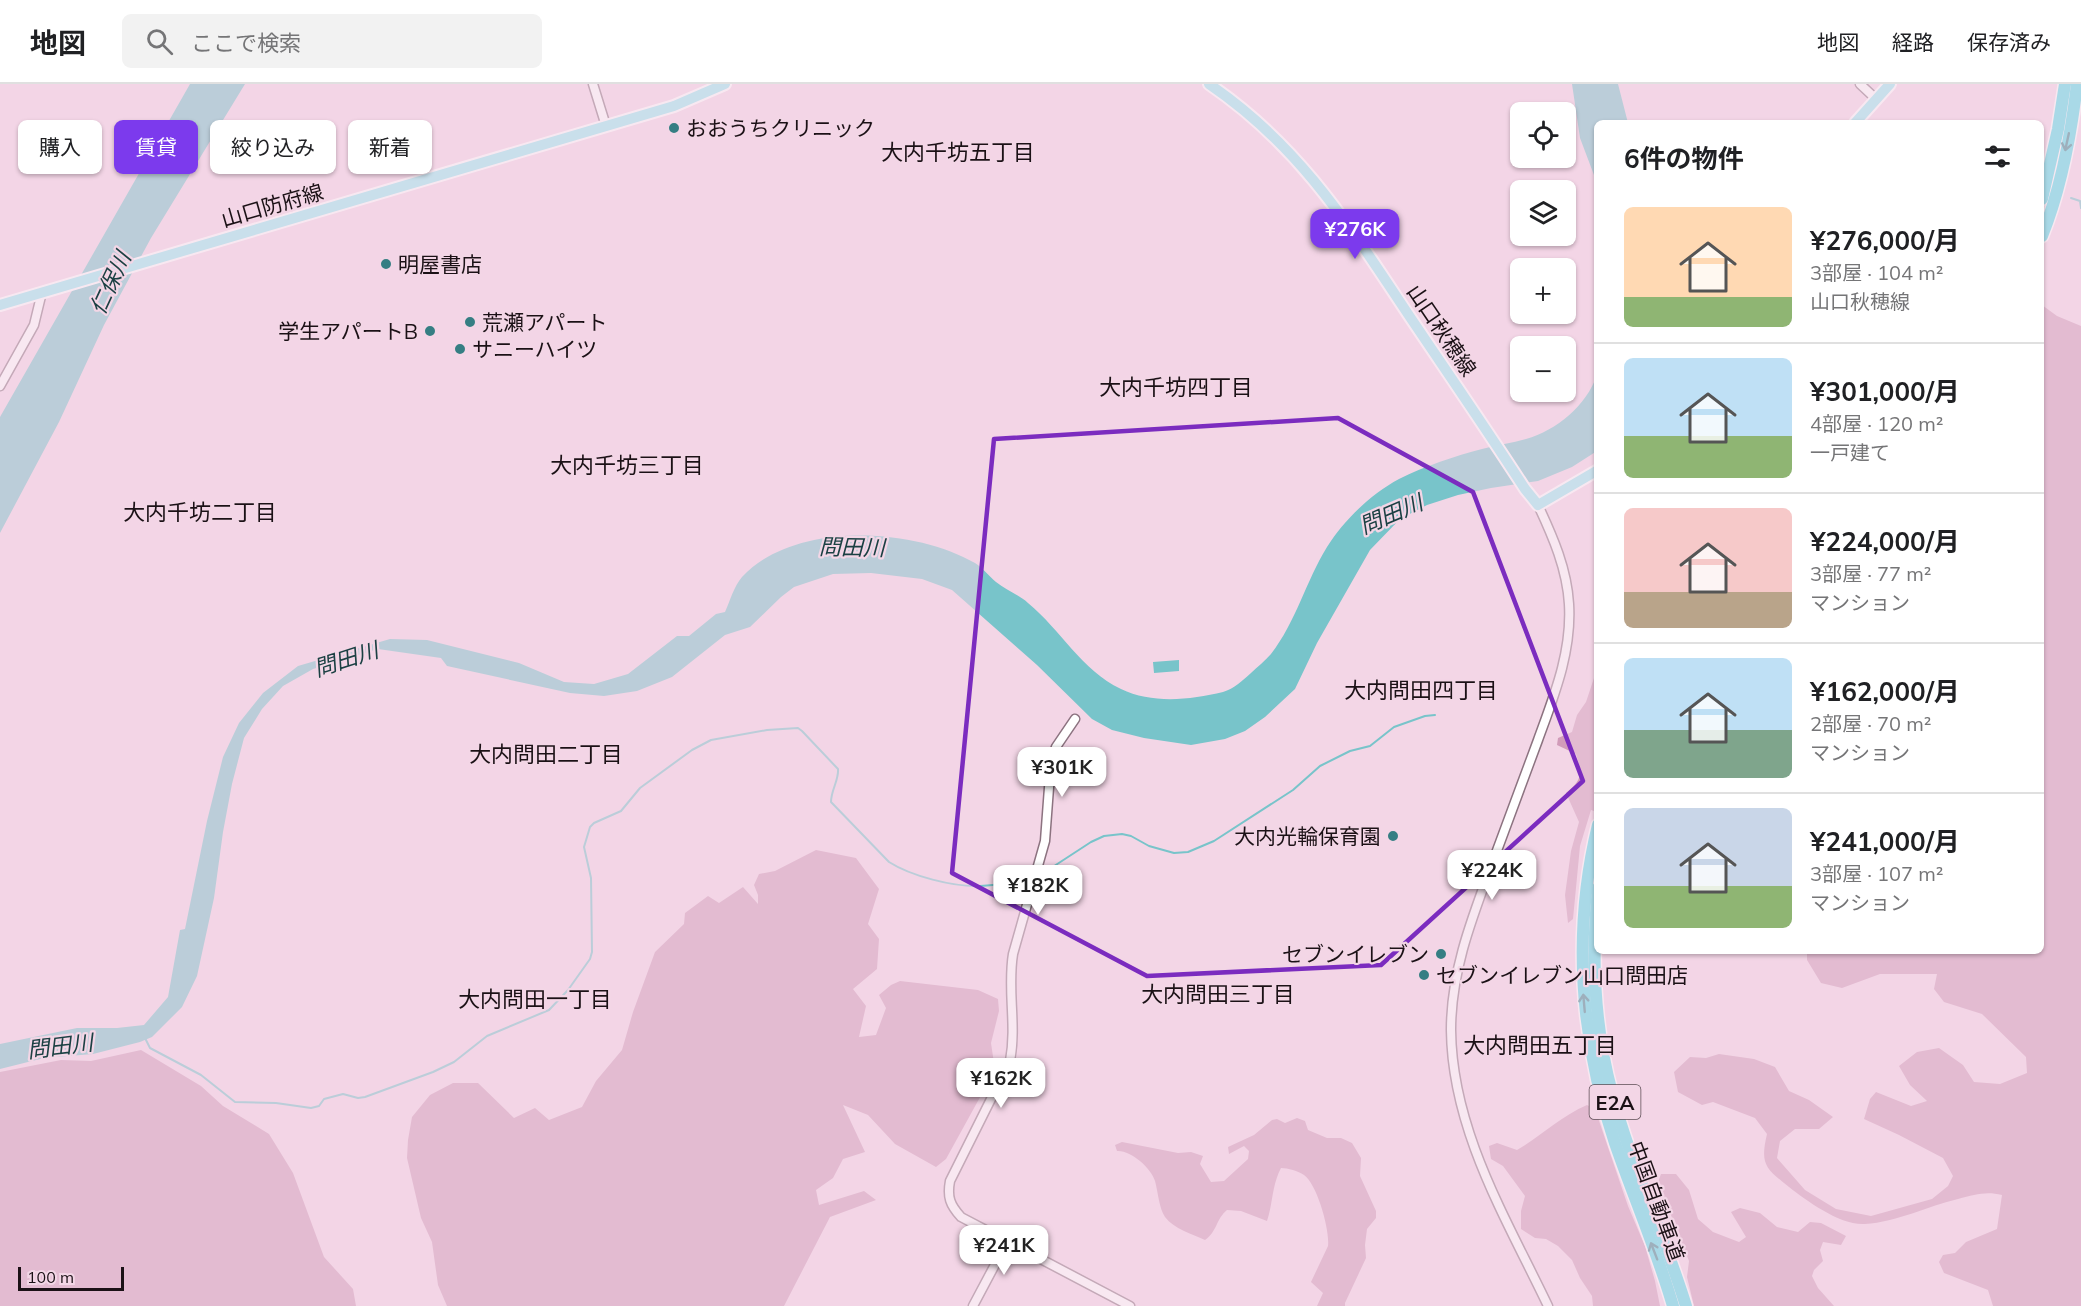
<!DOCTYPE html>
<html lang="ja">
<head>
<meta charset="utf-8">
<style>
  body { margin:0; font-family:Mulish,"Noto Sans JP",sans-serif; background:#f2f2f2; color:#202124; height:100vh; display:flex; flex-direction:column; font-size:22px; white-space:nowrap }
  * { box-sizing:border-box; margin:0 }
  p { font-size:20px; color:#757577 }
  .icon { flex:none; width:33px; height:33px; fill:none; stroke:currentColor; stroke-width:2; stroke-linecap:round; stroke-linejoin:round }
  .map { position:relative; flex:1; overflow:hidden }
  .sheet { position:absolute; left:1594px; top:36px; width:450px; height:834px; display:flex; flex-direction:column; background:#fff; border-radius:9px; box-shadow:0 2px 4px #0004 }
  .sheet>* { flex:none }
  .top-card { position:absolute; left:18px; top:36px; width:570px; height:54px; display:flex; gap:12px }
  .controls { position:absolute; left:1510px; top:18px; display:grid; gap:12px }
  .controls a { display:grid; place-items:center; width:66px; height:66px; border-radius:9px; background:#fff; box-shadow:0 2px 4px #0004; font-size:30px }
  .scale { position:absolute; left:18px; bottom:15px; width:106px; box-sizing:border-box; padding-left:6px; border:3px solid #1b1116; border-top:0; font-size:16px; line-height:21px; white-space:nowrap; color:#1b1116; -webkit-text-stroke:4px #f3d6e6; paint-order:stroke }
  .price { position:absolute; translate:-50% -51px; padding:0 14px; border-radius:12px; background:#fff; color:#222; font-size:20px; line-height:39px; filter:drop-shadow(0 2px 3px #0008) }
  .price::after { content:''; position:absolute; left:50%; top:36px; width:18px; height:14px; margin-left:-9px; background:inherit; clip-path:polygon(0 0,100% 0,50% 100%) }
  .price.selected { background:#7c3aed; color:#fff }
  ul { padding:0; list-style:none }
  li { display:flex; align-items:center; gap:18px; height:150px; padding:0 30px }
  li+li { border-top:2px solid #e0e0e0 }
  li span { display:grid; place-items:center; flex:none; width:168px; height:120px; border-radius:9px; color:#555 }
  li>.icon { margin-inline-start:auto }
  span .icon { width:72px; height:72px; fill:#fffc; stroke-width:1 }
  li b { font-size:26px }
  h2 { display:flex; justify-content:space-between; align-items:center; height:72px; padding:0 30px; font-size:26px }
  .pill { padding:0 21px; border-radius:9px; background:#fff; box-shadow:0 2px 4px #0004; font-size:21px; line-height:54px }
  .pill.selected { background:#7c3aed; color:#fff }
  header { display:flex; align-items:center; gap:36px; box-sizing:border-box; height:84px; padding:0 30px; background:#fff; border-bottom:2px solid #e0e0e0 }
  header strong { font-size:28px }
  nav { display:flex; gap:33px; margin-inline-start:auto; font-size:21px }
  .search { width:420px; height:54px; background:#f2f2f2; display:flex; align-items:center; gap:15px; box-sizing:border-box; padding:0 21px; border-radius:9px; color:#757577; font-size:22px }
  .map>svg:first-child { display:block }
</style>
</head>
<body>
<header>
<strong>地図</strong>
<div class="search"><svg class="icon" aria-label="search" viewBox="0 0 24 24"><circle cx="10" cy="10" r="6"/><path d="M15 15l6 6"/></svg>ここで検索</div>
<nav><a>地図</a><a>経路</a><a>保存済み</a></nav>
</header>
<div class="map">
<svg width="2081" height="1222" viewBox="0 0 2081 1222">
  <rect width="100%" height="100%" fill="#f3d6e6"/>
  <g fill="#d19bb9">
    <path d="M 2042,221 L 2057,232 L 2081,242 L 2081,1222 L 1993,1222 L 1988,1206 L 1944,1189 L 1939,1178 L 1943,1171 L 1955,1169 L 1966,1158 L 1997,1145 L 2002,1111 C 1985,1107 1975,1111 1958,1115 C 1928,1122 1897,1138 1865,1140 C 1841,1142 1807,1117 1789,1103 C 1765,1084 1760,1080 1767,1050 L 1755,1034 L 1713,1018 L 1702,1021 L 1678,1008 L 1674,988 L 1690,973 L 1706,974 L 1719,970 L 1754,975 L 1775,983 L 1789,1007 L 1809,1016 L 1833,1033 L 1819,1045 L 1795,1045 L 1780,1057 L 1777,1074 L 1805,1106 L 1836,1125 L 1871,1132 L 1932,1115 L 1948,1102 L 1953,1092 L 1943,1074 L 1899,1051 L 1864,1035 L 1870,1015 L 1876,1008 L 1911,1022 L 1927,1017 L 1910,1001 L 1899,982 L 1917,968 L 1939,964 L 1963,981 L 1974,998 L 2000,1000 L 2027,989 L 2026,973 L 1982,930 L 1944,918 L 1934,905 L 1937,890 L 1880,890 L 1842,904 L 1821,899 L 1807,876 L 1807,867 L 2042,867 Z"/>
    <path d="M 1597,574 L 1597,728 L 1591,726 L 1580,762 L 1573,835 L 1568,839 L 1565,811 L 1571,767 L 1579,738 L 1566,709 C 1583,695 1582,690 1576,670 L 1557,661 L 1558,654 L 1572,648 L 1577,631 L 1586,618 L 1596,588 Z"/>
    <path d="M 816,766 L 856,774 L 879,805 L 868,840 L 879,855 L 877,885 L 853,905 L 866,922 L 859,953 L 876,951 L 886,924 L 879,911 L 891,901 L 900,897 L 978,906 L 998,915 L 999,927 L 991,959 L 995,986 L 946,1075 L 936,1083 L 895,1060 L 868,1031 L 843,1021 L 865,1068 L 843,1075 L 833,1094 L 816,1106 L 819,1121 L 864,1107 L 876,1116 L 830,1133 L 784,1222 L 447,1222 L 438,1201 L 432,1158 L 421,1134 L 407,1074 L 408,1056 L 412,1033 L 430,1011 L 453,999 L 478,999 L 514,1034 L 535,1024 L 549,1036 L 582,1023 L 596,997 L 622,966 L 633,928 L 655,868 L 684,840 L 685,829 L 708,812 L 719,819 L 743,803 L 758,820 L 758,811 L 754,801 L 759,790 L 775,787 Z"/>
    <path d="M 141,966 L 201,1002 L 223,1022 L 269,1050 L 293,1089 L 324,1173 L 353,1205 L 356,1222 L 0,1222 L 0,988 L 61,976 L 91,977 Z"/>
    <path d="M 1587,1021 L 1595,1025 L 1628,1122 L 1645,1162 L 1655,1197 L 1660,1222 L 1593,1222 L 1592,1212 L 1580,1194 L 1572,1176 L 1558,1162 L 1546,1155 L 1535,1154 L 1521,1145 L 1521,1127 L 1525,1112 L 1503,1082 L 1491,1075 L 1489,1062 L 1497,1059 L 1517,1066 C 1541,1052 1561,1032 1587,1021 Z"/>
    <path d="M 1297,1034 L 1305,1037 L 1308,1046 L 1327,1054 L 1341,1054 L 1352,1059 L 1361,1074 L 1360,1092 L 1376,1127 L 1376,1134 L 1367,1145 L 1365,1161 L 1366,1174 L 1345,1219 L 1345,1222 L 1317,1222 L 1323,1209 L 1311,1198 L 1328,1162 C 1330,1146 1317,1100 1304,1091 C 1298,1087 1288,1084 1281,1084 C 1272,1101 1273,1119 1267,1137 L 1241,1127 L 1227,1126 C 1216,1135 1217,1148 1205,1156 C 1192,1150 1174,1145 1165,1133 C 1159,1124 1158,1108 1155,1097 C 1151,1084 1131,1066 1117,1067 L 1115,1061 L 1122,1058 L 1178,1069 L 1191,1068 L 1203,1072 L 1200,1080 L 1211,1098 L 1224,1097 L 1248,1075 L 1249,1067 L 1244,1062 L 1229,1070 L 1228,1063 L 1254,1051 L 1272,1036 L 1277,1035 L 1285,1039 Z"/>
    <path d="M 1661,1090 L 1676,1090 L 1689,1106 L 1698,1135 L 1713,1148 L 1739,1158 L 1746,1153 L 1731,1128 L 1740,1124 L 1760,1129 L 1777,1143 L 1798,1148 L 1810,1138 L 1821,1139 L 1846,1152 L 1841,1161 L 1823,1158 L 1820,1166 L 1823,1177 L 1814,1186 L 1812,1192 L 1818,1204 L 1834,1222 L 1694,1222 L 1687,1193 L 1689,1177 L 1658,1098 Z"/>
  </g>
  <g fill="#78c4ca">
    <path d="M 190,0 L 245,0 L 151,154 L 104,241 L 59,338 L 0,449 L 0,333 Z"/>
    <path d="M 1572,0 L 1618,0 L 1628,39 L 1598,39 L 1597,99 L 1580,54 Z"/>
    <path d="M 1597,291 L 1597,367 L 1572,383 L 1538,397 L 1491,404 L 1458,411 L 1427,421 L 1400,435 L 1370,466 L 1317,559 L 1295,605 L 1265,633 L 1245,647 L 1225,655 L 1191,661 L 1144,654 L 1112,646 L 1092,635 L 1037,581 L 952,506 L 922,495 L 871,489 L 833,490 L 794,503 L 781,513 L 750,543 L 725,551 L 672,593 L 637,607 L 604,612 L 570,609 L 447,582 L 441,574 L 378,565 L 313,585 L 283,602 L 262,625 L 244,654 L 232,700 L 223,748 L 214,814 L 197,892 L 182,923 L 152,953 L 140,958 L 93,970 L 44,974 L 0,985 L 0,960 L 77,944 L 117,944 L 144,941 L 168,913 L 180,846 L 185,845 L 207,737 L 223,673 L 239,639 L 263,609 L 298,582 L 390,555 L 427,556 L 519,579 L 564,598 L 594,600 L 628,590 L 677,552 L 689,552 L 716,530 L 725,528 C 730,517 734,502 742,493 C 794,437 913,443 975,479 C 983,484 989,492 996,498 C 1006,506 1019,511 1028,519 C 1061,546 1081,586 1121,605 C 1152,620 1190,616 1223,608 C 1234,605 1243,596 1251,589 C 1257,583 1265,577 1271,570 C 1296,538 1306,497 1327,463 C 1344,436 1371,410 1399,395 C 1425,382 1455,372 1482,365 C 1497,361 1512,359 1526,355 C 1557,346 1586,322 1597,291 Z"/>
    <path d="M 1179,576 L 1179,587 L 1154,589 L 1153,578 Z"/>
  </g>
  <g fill="none" stroke-linecap="round" stroke-linejoin="round">
    <g stroke="#78c4ca" stroke-width="2">
      <path d="M 2071,114 L 2080,117 L 2081,124"/>
      <path d="M 1045,788 L 1091,758 L 1104,752 L 1122,750 L 1131,752 L 1149,762 L 1174,769 L 1188,768 L 1214,757 L 1293,706 L 1320,682 L 1350,667 L 1370,662 L 1394,643 L 1425,632 L 1435,631"/>
      <path d="M 145,954 L 150,964 L 201,991 L 235,1018 L 276,1019 L 311,1024 L 319,1022 L 324,1015 L 343,1010 L 358,1014 L 365,1013 L 433,988 L 454,978 L 487,952 L 549,926 L 568,906 L 590,875 L 592,868 L 591,794 L 584,763 L 590,743 L 594,739 L 621,727 L 640,704 L 692,666 L 711,656 L 767,646 L 798,644 L 802,647 L 838,685 C 839,696 831,706 831,718 L 889,778 C 911,792 953,803 980,802 C 996,802 1011,798 1027,795"/>
    </g>
    <g stroke="#8c7380" stroke-width="11">
      <g id="minor">
        <path d="M 593,0 L 606,42"/>
        <path d="M 1860,0 L 1876,15"/>
        <path d="M 0,302 L 34,241 L 42,208"/>
        <path d="M 1538,421 C 1553,453 1567,485 1569,520 C 1572,568 1554,612 1538,656 C 1523,697 1507,739 1492,780 C 1472,834 1451,887 1451,946 C 1452,1046 1506,1134 1548,1222"/>
        <path d="M 1075,635 L 1056,663 L 1051,677 L 1045,757 L 1013,870 C 1007,906 1017,940 1010,977 L 950,1097 C 947,1113 950,1121 961,1133 L 1130,1222"/>
        <path d="M 973,1222 L 1007,1158"/>
      </g>
    </g>
    <g stroke="#fff" stroke-width="14">
      <g id="major">
        <path d="M 1209,0 C 1300,62 1348,140 1408,230 C 1447,288 1487,346 1525,405 L 1538,421 L 1598,386"/>
        <path d="M 1855,39 L 1890,0"/>
        <path d="M 0,221 L 674,22 L 725,0"/>
      </g>
    </g>
    <g stroke="#fff" stroke-width="15">
      <g id="highway">
        <path d="M 2042,115 L 2058,45 L 2065,0"/>
        <path d="M 2042,152 C 2061,105 2071,51 2077,0"/>
        <path d="M 1598,741 C 1572,847 1580,956 1615,1059 C 1634,1114 1657,1167 1673,1222"/>
        <path d="M 1598,804 C 1591,874 1594,942 1612,1009 C 1631,1082 1664,1150 1686,1222"/>
      </g>
    </g>
    <use href="#minor" stroke="#fff" stroke-width="8"/>
    <use href="#major" stroke="#97ebf2" stroke-width="10"/>
    <use href="#highway" stroke="#51dee9" stroke-width="12"/>
  </g>
  <defs><path id="oneway-shaft" d="M-6 0H5M1.5-3L5.5 0L1.5 3" fill="none" stroke-width="1.6" stroke-linecap="round" stroke-linejoin="round" transform="scale(1.5)"/></defs>
  <g stroke="#39828a">
    <use href="#oneway-shaft" transform="translate(2067 58) rotate(102)"/>
    <use href="#oneway-shaft" transform="translate(1584 919) rotate(-95)"/>
    <use href="#oneway-shaft" transform="translate(1654 1167) rotate(-111)"/>
  </g>
  <path d="M0 0H2081V1222H0ZM 1338,334 L 1473,408 L 1583,697 L 1381,881 L 1147,892 L 952,789 L 994,355 Z" fill="#f3d6e6" fill-opacity=".55" fill-rule="evenodd"/>
  <path fill="none" stroke="#7b2cbf" stroke-width="4.5" stroke-linejoin="round" d="M 1338,334 L 1473,408 L 1583,697 L 1381,881 L 1147,892 L 952,789 L 994,355 Z"/>
  <g fill="#357e83" stroke="#f3d6e6" stroke-width="2">
    <circle cx="674" cy="44" r="6"/>
    <circle cx="386" cy="180" r="6"/>
    <circle cx="470" cy="238" r="6"/>
    <circle cx="430" cy="247" r="6"/>
    <circle cx="460" cy="265" r="6"/>
    <circle cx="1393" cy="752" r="6"/>
    <circle cx="1441" cy="870" r="6"/>
    <circle cx="1424" cy="891" r="6"/>
  </g>
  <g text-anchor="middle" dominant-baseline="central" stroke-width="4.5" stroke-linejoin="round" paint-order="stroke">
    <rect fill="#f3d6e6" stroke="#5c4c54" stroke-width="1.5" x="1589.5" y="1001" width="51" height="34" rx="4.5"/>
    <g font-size="20" font-weight="bold" fill="#1b1116">
      <text x="1615" y="1018">E2A</text>
    </g>
    <g font-size="21" fill="#1b1116" stroke="#f3d6e6" text-anchor="start">
      <text x="686" y="44">おおうちクリニック</text>
      <text x="398" y="180">明屋書店</text>
      <text x="482" y="238">荒瀬アパート</text>
      <text x="418" y="247" text-anchor="end">学生アパートB</text>
      <text x="472" y="265">サニーハイツ</text>
      <text x="1381" y="752" text-anchor="end">大内光輪保育園</text>
      <text x="1429" y="870" text-anchor="end">セブンイレブン</text>
      <text x="1436" y="891">セブンイレブン山口問田店</text>
    </g>
    <g font-size="21" fill="#1b1116" stroke="#f3d6e6">
      <text transform="translate(272 121) rotate(-16)">山口防府線</text>
      <text transform="translate(1442 246) rotate(56)">山口秋穂線</text>
      <text transform="translate(1657 1117) rotate(70)">中国自動車道</text>
    </g>
    <g font-size="22" fill="#1b1116" stroke="#f3d6e6">
      <text x="958" y="68">大内千坊五丁目</text>
      <text x="1176" y="303">大内千坊四丁目</text>
      <text x="627" y="381">大内千坊三丁目</text>
      <text x="200" y="428">大内千坊二丁目</text>
      <text x="1421" y="606">大内問田四丁目</text>
      <text x="546" y="670">大内問田二丁目</text>
      <text x="1218" y="910">大内問田三丁目</text>
      <text x="535" y="915">大内問田一丁目</text>
      <text x="1540" y="961">大内問田五丁目</text>
    </g>
    <g font-size="22" font-style="italic" fill="#1b4043" stroke="#f3d6e6">
      <text transform="translate(110 199) rotate(-65)">仁保川</text>
      <text transform="translate(1391 430) rotate(-23)">問田川</text>
      <text transform="translate(852 463) rotate(1)">問田川</text>
      <text transform="translate(346 575) rotate(-18)">問田川</text>
      <text transform="translate(60 962) rotate(-7)">問田川</text>
    </g>
  </g>
</svg>
<div class="controls">
<a><svg class="icon" aria-label="locate" viewBox="0 0 24 24"><circle cx="12" cy="12" r="6"/><path d="M12 2v4M12 18v4M2 12h4M18 12h4"/></svg></a>
<a><svg class="icon" aria-label="layers" viewBox="0 0 24 24"><path d="M12 4l9 5-9 5-9-5zM3 14l9 5 9-5"/></svg></a>
<a>+</a>
<a>−</a>
</div>
<div class="scale">100 m</div>
<b class="price selected" style="left:1355px;top:176px">¥276K</b>
<b class="price" style="left:1062px;top:714px">¥301K</b>
<b class="price" style="left:1492px;top:817px">¥224K</b>
<b class="price" style="left:1038px;top:832px">¥182K</b>
<b class="price" style="left:1001px;top:1025px">¥162K</b>
<b class="price" style="left:1004px;top:1192px">¥241K</b>
<div class="top-card">
<a class="pill">購入</a>
<a class="pill selected">賃貸</a>
<a class="pill">絞り込み</a>
<a class="pill">新着</a>
</div>
<section class="sheet">
<h2>6件の物件<svg class="icon" aria-label="filters" viewBox="0 0 24 24"><path d="M4 7h16M4 17h16"/><circle cx="9" cy="7" r="2"/><circle cx="15" cy="17" r="2"/></svg></h2>
<ul>
<li><span style="background:linear-gradient(#ffd9b3 75%,#8fb573 0)"><svg class="icon" aria-label="home" viewBox="0 0 24 24"><path d="M3 11l9-7 9 7M6 9v11h12V9"/></svg></span><div><b>¥276,000/月</b><p>3部屋 · 104 m²</p><p>山口秋穂線</p></div></li>
<li><span style="background:linear-gradient(#bfe0f5 65%,#8fb573 0)"><svg class="icon" aria-label="home" viewBox="0 0 24 24"><path d="M3 11l9-7 9 7M6 9v11h12V9"/></svg></span><div><b>¥301,000/月</b><p>4部屋 · 120 m²</p><p>一戸建て</p></div></li>
<li><span style="background:linear-gradient(#f6c9c9 70%,#b9a48a 0)"><svg class="icon" aria-label="home" viewBox="0 0 24 24"><path d="M3 11l9-7 9 7M6 9v11h12V9"/></svg></span><div><b>¥224,000/月</b><p>3部屋 · 77 m²</p><p>マンション</p></div></li>
<li><span style="background:linear-gradient(#bfe0f5 60%,#7fa58c 0)"><svg class="icon" aria-label="home" viewBox="0 0 24 24"><path d="M3 11l9-7 9 7M6 9v11h12V9"/></svg></span><div><b>¥162,000/月</b><p>2部屋 · 70 m²</p><p>マンション</p></div></li>
<li><span style="background:linear-gradient(#c9d6e8 65%,#8fb573 0)"><svg class="icon" aria-label="home" viewBox="0 0 24 24"><path d="M3 11l9-7 9 7M6 9v11h12V9"/></svg></span><div><b>¥241,000/月</b><p>3部屋 · 107 m²</p><p>マンション</p></div></li>
</ul>
</section>
</div>
</body>
</html>
